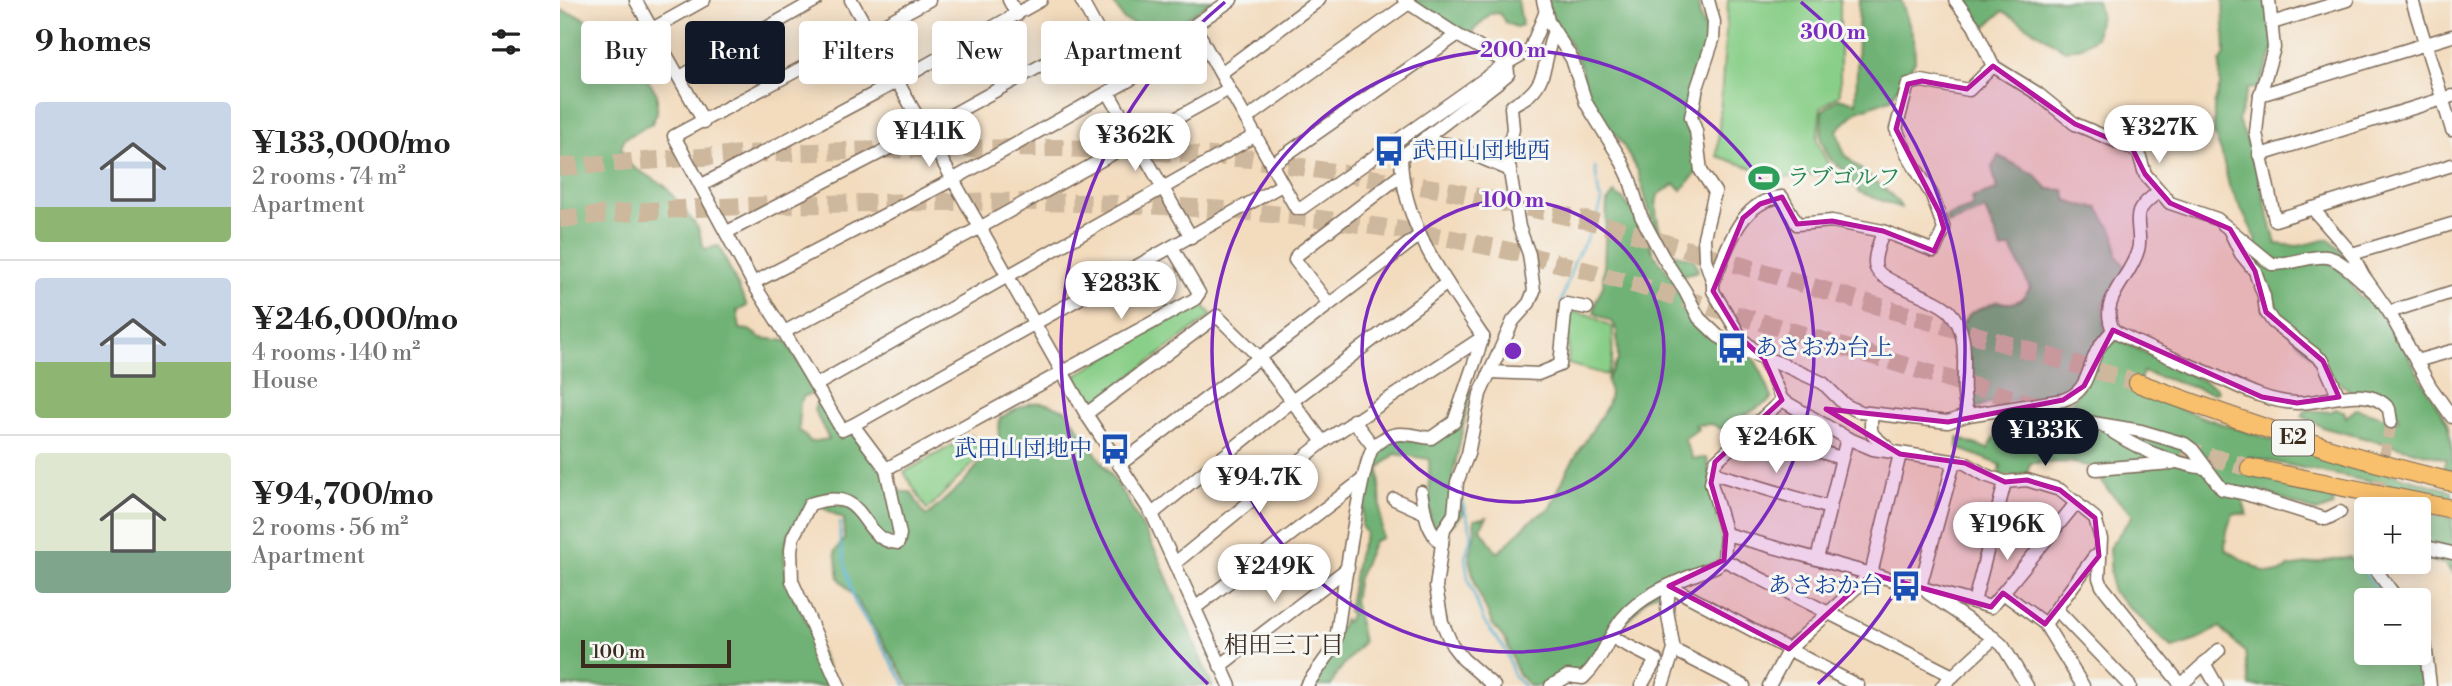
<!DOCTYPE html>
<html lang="en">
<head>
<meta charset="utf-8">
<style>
  body { margin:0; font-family:"Libre Bodoni","Noto Serif JP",serif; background:#f2f2f2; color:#222; height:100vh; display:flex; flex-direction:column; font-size:26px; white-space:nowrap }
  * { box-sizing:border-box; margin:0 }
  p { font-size:23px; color:#767676 }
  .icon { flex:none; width:38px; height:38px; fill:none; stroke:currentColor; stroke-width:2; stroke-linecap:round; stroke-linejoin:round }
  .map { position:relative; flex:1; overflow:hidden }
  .details { display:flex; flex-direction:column; background:#fff; width:560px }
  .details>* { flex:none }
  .top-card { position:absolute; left:21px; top:21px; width:665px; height:63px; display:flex; gap:14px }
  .controls { position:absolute; left:1794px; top:497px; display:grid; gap:14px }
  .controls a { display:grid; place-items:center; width:77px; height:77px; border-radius:7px; background:#fff; box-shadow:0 4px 18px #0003; font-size:35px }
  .scale { position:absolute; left:21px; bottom:18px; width:150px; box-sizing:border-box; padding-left:7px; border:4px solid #3b2a1e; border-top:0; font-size:19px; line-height:24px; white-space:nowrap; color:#3b2a1e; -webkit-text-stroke:5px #f6f6f2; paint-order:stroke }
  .price { position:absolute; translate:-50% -60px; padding:0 16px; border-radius:24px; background:#fff; color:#222; font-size:23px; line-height:46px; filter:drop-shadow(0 2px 4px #0008) }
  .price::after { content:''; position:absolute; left:50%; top:42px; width:21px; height:16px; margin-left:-10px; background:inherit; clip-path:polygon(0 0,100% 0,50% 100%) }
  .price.selected { background:#111827; color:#fff }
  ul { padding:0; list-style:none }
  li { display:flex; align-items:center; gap:21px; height:175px; padding:0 35px }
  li+li { border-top:2px solid #e0e0e0 }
  li span { display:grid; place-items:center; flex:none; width:196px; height:140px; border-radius:7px; color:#555 }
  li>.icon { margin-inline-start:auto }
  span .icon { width:84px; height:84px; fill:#fffc; stroke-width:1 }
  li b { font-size:30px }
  h2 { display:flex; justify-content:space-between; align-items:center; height:84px; padding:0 35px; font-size:30px }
  .chip { padding:0 24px; border-radius:7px; background:#fff; box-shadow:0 4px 18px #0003; font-size:24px; line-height:63px }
  .chip.selected { background:#111827; color:#fff }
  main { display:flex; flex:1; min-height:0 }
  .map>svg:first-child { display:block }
</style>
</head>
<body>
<main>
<section class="details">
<h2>9 homes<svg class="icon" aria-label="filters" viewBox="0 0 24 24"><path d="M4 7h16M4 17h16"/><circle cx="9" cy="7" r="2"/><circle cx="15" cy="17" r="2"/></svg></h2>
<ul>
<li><span style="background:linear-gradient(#c9d6e8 75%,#8fb573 0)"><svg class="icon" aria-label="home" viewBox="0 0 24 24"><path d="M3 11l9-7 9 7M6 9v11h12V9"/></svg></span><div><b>¥133,000/mo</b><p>2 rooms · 74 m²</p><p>Apartment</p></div></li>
<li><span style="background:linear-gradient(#c9d6e8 60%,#8fb573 0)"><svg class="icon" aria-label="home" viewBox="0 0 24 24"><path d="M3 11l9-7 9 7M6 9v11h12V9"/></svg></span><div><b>¥246,000/mo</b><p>4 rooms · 140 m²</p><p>House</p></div></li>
<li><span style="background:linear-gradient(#dfe7d0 70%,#7fa58c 0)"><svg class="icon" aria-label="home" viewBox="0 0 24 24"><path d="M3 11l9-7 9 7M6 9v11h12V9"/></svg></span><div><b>¥94,700/mo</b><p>2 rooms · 56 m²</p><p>Apartment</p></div></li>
</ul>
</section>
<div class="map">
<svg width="1892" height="686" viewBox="0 0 1892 686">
  <rect width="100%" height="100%" fill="#f6f6f2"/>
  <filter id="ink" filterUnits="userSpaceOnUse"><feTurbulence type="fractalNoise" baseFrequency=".0143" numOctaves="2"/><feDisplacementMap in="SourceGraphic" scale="14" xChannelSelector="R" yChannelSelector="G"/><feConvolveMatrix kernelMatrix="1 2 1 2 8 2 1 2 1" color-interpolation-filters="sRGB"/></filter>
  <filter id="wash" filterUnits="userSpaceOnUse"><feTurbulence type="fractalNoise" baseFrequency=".00686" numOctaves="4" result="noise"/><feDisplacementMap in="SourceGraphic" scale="28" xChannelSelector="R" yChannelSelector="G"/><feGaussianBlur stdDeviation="1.57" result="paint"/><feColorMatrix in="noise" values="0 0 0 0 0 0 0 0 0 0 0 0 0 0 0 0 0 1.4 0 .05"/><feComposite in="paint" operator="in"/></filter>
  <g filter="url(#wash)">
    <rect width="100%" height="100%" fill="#f3dbbd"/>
    <g fill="#8acf89" stroke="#627c54" stroke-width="2">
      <path d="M 1168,0 L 1280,0 L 1280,94 L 1261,108 L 1257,141 L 1272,173 L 1221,178 L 1157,156 Z"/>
      <path d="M 639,301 L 652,315 L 531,406 L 515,376 Z"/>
      <path d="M 1009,311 L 1030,315 L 1053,328 L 1052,363 L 1047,375 L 1008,364 Z"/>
      <path d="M 411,435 L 423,454 L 367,510 L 344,472 Z"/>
    </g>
    <g fill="#6fb275" stroke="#556e4a" stroke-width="2">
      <path d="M 552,0 L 652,0 L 622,21 L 608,27 L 588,31 L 563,19 Z"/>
      <path d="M 850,0 L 958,0 L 962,25 L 956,27 L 946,23 L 939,13 L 930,14 L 907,37 Z"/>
      <path d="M 986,0 L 1138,0 C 1139,12 1139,23 1149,32 L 1134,87 L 1137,172 L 1122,190 L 1115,184 L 1098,195 C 1092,213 1101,235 1109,252 L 1134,259 L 1138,271 L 1119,276 L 1098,241 L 1077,169 L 1059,138 L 1036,113 L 1024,87 L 1021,67 L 1009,42 L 995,24 Z"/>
      <path d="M 1299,0 L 1341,0 L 1354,39 L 1355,61 L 1331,99 L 1297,111 L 1277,130 C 1279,139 1281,150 1287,157 C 1299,171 1338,195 1341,208 L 1299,192 L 1284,170 L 1270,159 L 1261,140 L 1262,111 L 1279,98 L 1296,103 Z"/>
      <path d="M 1399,0 L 1537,0 L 1540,14 L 1536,37 L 1521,47 L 1505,50 L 1443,11 L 1423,29 Z"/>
      <path d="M 1663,0 L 1709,0 L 1714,48 L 1698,89 L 1688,88 L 1678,120 L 1692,152 L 1716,244 L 1738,246 L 1769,239 L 1791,262 L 1719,261 L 1696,247 L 1696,238 L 1669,186 L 1661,151 L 1654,134 L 1654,105 L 1660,86 L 1660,63 L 1665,54 Z"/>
      <path d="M 0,10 L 22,17 L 38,32 L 58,43 L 61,32 L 74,27 L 91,40 L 101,56 L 80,68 L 97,94 L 97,113 L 92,123 L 64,139 L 61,148 L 71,166 L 105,186 L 138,228 L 144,249 L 159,246 L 187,306 L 177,311 L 180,329 L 189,330 L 201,338 L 226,341 L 255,393 L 244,396 L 240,403 L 239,430 L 251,442 L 269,439 L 254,410 L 258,399 L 280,435 L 294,434 L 341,492 L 351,492 L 364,514 L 367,516 L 403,483 L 438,442 L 440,418 C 470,402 475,396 507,411 L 567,499 L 598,556 L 652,686 L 350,686 L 296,599 L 279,578 L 275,551 L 284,540 L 284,519 L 256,504 C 229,526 219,543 227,579 L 276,686 L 0,686 Z"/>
      <path d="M 1439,156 L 1475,175 L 1488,189 L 1504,190 L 1507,201 L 1519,205 L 1538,208 L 1555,235 L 1557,256 L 1566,268 L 1543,306 L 1545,332 L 1520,382 L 1508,393 L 1430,403 L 1413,409 L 1409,406 L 1402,324 L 1411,313 L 1438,301 C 1451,307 1463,301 1470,288 L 1451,247 L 1442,250 L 1425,210 L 1387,224 L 1386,217 L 1413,207 L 1411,198 L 1437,190 L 1432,167 Z"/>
      <path d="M 1054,193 L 1063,199 L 1080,220 L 1094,254 L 1112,278 L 1142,332 L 1169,349 L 1194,359 L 1202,373 L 1212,398 C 1207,404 1203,404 1197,408 C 1184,415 1177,423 1161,429 L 1152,424 L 1135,425 L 1138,429 L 1124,439 L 1133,459 L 1147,458 L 1163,551 L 1156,561 L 1088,597 L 1022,673 L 979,686 L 970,686 L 958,674 L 946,641 L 933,625 L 916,587 L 909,559 L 915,531 L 914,520 L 927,517 L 920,528 L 937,552 L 939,552 L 970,521 L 990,508 L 1008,469 L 1047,406 L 1050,394 L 1047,379 L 1058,360 L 1057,331 L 1052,322 L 1034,313 L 1036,301 L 1043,286 L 1047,202 Z"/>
      <path d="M 1676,238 L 1711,267 C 1759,260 1774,249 1800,298 L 1814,300 L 1818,304 L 1887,423 L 1892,445 L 1892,472 L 1883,470 L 1886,459 L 1765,428 L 1742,416 L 1746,410 L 1771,412 L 1775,409 L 1784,411 L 1786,417 L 1796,409 L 1837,421 L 1839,418 L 1830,396 L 1813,390 L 1792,392 L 1778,382 L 1715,318 Z"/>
      <path d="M 1559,340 L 1656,387 L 1658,392 L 1652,393 L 1583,372 L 1575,391 C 1678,435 1785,460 1892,491 L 1892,498 L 1879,496 L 1689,457 L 1684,472 L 1775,495 L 1773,506 L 1757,512 L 1701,491 L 1679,488 L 1687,515 L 1674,513 C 1667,524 1666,535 1665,549 L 1697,568 L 1705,572 L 1719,573 L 1729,567 L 1790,557 L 1828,600 L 1806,600 L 1806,653 L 1858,653 L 1864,686 L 1690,686 L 1685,652 L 1660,627 L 1637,640 L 1612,648 L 1552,591 L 1549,548 L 1573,515 L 1547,489 L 1533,467 L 1509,462 L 1470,463 L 1467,473 L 1456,476 L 1439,475 L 1441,465 L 1398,448 L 1398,438 L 1428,449 L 1444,421 C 1468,419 1473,429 1487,405 L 1513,401 L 1544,349 L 1551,343 Z"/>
      <path d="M 911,390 L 893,474 L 893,483 L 903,514 L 891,526 L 877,534 L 870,519 L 869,459 L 835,454 L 819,468 L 822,538 L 814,541 L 798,578 L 794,601 L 803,642 L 777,673 L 771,686 L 750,686 L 784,620 L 787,622 L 791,614 L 788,611 L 798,555 L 806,533 L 801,526 L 810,464 L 815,447 L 836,438 L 871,442 Z"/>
      <path d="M 1858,513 L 1892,518 L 1892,573 L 1885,564 L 1859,558 Z"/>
    </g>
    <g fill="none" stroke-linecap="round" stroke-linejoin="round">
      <g stroke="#4fb0ce" stroke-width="2.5">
        <path d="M 1001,302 L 1014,262 L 1036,221 L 1042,201 L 1039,195 L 1035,167"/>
        <path d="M 917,386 L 921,371 L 927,364"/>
        <path d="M 901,498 L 912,534 L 905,557 L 908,578 L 924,622 L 945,649 L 954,676 L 964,686"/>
        <path d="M 1805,518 L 1795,562 L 1828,600"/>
        <path d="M 280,523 L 280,542 L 294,601 L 346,686"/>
        <path d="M 1858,653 L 1865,686"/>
      </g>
    </g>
  </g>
  <g filter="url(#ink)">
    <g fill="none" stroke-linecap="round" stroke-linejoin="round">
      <path stroke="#ceb89d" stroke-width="12" stroke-dasharray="12 6" stroke-linecap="butt" d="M 1814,509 L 1831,422"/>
      <g stroke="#ceb89d" stroke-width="18" stroke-dasharray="18 9" stroke-linecap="butt">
        <path d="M 0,167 L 183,154 L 361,149 L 500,148 L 602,152 L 691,159 L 885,190 L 1034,222 L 1578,383"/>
        <path d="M 0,219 C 103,207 207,205 310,203 C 500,199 693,203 882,237 C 981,255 1077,285 1174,314 C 1288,348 1401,383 1515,417"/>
        <path d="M 1623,449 L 1690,468"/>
      </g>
      <g stroke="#7b6856" stroke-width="15">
        <g id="minor">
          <path d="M 291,0 L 526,414 L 592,514 L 670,686"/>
          <path d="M 449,0 L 457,15"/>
          <path d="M 521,0 L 566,82"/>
          <path d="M 671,0 L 636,24 L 635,28 L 736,208 L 742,208 L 947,63 L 970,50 L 986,11"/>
          <path d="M 844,0 L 897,35 L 947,63 L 948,74 L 942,79 L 841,157 C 842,225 887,283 923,337"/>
          <path d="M 983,0 L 988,21 L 1012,59 L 1026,103 L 1060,158 L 1069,177 L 1081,216 L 1103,257 L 1125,291 L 1139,318 L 1158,336 L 1187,352 L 1219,363 L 1263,383 L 1285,405 L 1300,412 L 1388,422 L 1408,415 L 1503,400 C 1529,392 1527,369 1538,349 C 1542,342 1548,336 1553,330 C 1538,298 1570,280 1578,250 C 1582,237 1575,223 1579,212 C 1583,203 1591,198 1598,192"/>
          <path d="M 1148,0 L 1154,22 L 1153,40 L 1137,88 L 1131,117 L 1136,131 L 1141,171 L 1155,192 L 1144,237 L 1145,259 L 1153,283 L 1153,291 L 1182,339 L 1204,359 L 1222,400 L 1287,438 L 1313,449 L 1405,463 L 1425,475 L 1445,482 L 1467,480 L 1500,490 L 1535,518 L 1541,539 L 1539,578 L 1542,586 L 1622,686"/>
          <path d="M 1395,0 L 1414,26 L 1433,66 L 1477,93 L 1515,124 L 1572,148 L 1579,154 L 1585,174 L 1610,203 L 1657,219 L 1712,264 C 1731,265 1751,255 1767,257 C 1781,258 1804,284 1815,293"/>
          <path d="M 1709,0 L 1714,48 L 1700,95 L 1696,133 L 1715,220 L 1892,165"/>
          <path d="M 1852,0 L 1892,130"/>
          <path d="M 76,1 L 144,122"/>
          <path d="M 1712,23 L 1787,0"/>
          <path d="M 92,29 L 144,0"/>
          <path d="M 661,73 L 759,0"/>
          <path d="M 120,77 L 256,0"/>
          <path d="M 548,92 L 631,237"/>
          <path d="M 1700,95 L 1892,36"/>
          <path d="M 686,119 L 849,3"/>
          <path d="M 866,137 C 880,148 887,141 898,147 C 914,156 932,162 950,170"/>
          <path d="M 1700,155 L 1892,96"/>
          <path d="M 711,165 L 897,35"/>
          <path d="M 142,185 L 338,81 L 481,0"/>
          <path d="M 1752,208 L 1792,254 L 1803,275 L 1829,312 L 1870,386 L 1892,417"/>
          <path d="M 1323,231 C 1321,240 1312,258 1316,268 C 1321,283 1374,296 1389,311 C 1416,338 1396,383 1408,415"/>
          <path d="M 1670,231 L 1681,254 L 1695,271 L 1704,296 L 1706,312 L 1713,322 L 1763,361 L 1779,397"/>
          <path d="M 167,232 L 366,129 L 540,33"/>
          <path d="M 1792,254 L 1892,224"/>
          <path d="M 193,283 L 394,179 L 642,39"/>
          <path d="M 1153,283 C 1167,249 1180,200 1222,197 L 1237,224 L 1272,221 L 1323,231 L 1374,251 L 1384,229 L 1372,195 L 1348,156 L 1336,129 L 1348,84 L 1362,81 L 1409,90 L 1433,66"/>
          <path d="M 769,304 L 735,260 L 737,255 L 841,175"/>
          <path d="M 1829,312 L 1892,292"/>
          <path d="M 1553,330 C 1584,348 1618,360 1651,374 C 1678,386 1706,402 1737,403 C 1765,403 1808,383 1829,409 L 1831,422"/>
          <path d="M 224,332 L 421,227 L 669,89"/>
          <path d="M 1856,361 L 1892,351"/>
          <path d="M 929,372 L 978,374 L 1000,365 L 1006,304 L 1027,308"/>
          <path d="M 256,385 L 696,135"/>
          <path d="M 1462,411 L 1581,431 L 1625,444 L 1633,450 L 1662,489 L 1686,494 L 1766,519 L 1780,512"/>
          <path d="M 526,414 L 657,316 L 699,357 L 763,442"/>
          <path d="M 1312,414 C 1308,440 1315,434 1331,451"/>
          <path d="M 793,420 L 813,446"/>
          <path d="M 293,425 L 722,185"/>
          <path d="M 1544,426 C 1573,447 1609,463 1645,468"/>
          <path d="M 1190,430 L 1281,458"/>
          <path d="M 559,465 L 860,235"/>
          <path d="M 326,469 L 635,299 L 639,293 L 612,247"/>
          <path d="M 1536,469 L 1612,463"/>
          <path d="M 1153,473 L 1270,508"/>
          <path d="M 861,492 C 865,512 866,530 882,544"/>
          <path d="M 834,499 L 865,513"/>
          <path d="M 592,514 L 731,402 L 887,283"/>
          <path d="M 1166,534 L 1431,607 L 1517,502"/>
          <path d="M 1858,545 L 1892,553"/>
          <path d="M 1257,559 L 1287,438"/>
          <path d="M 1164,560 L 1393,676"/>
          <path d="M 1810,562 L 1838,600"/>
          <path d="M 615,563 L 763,442 L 923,337"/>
          <path d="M 1109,586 L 1298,686"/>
          <path d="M 1109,586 L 1107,610 L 1114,650 L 1184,686"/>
          <path d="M 1360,587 L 1394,462"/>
          <path d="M 1368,593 L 1434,638 L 1443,646 L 1467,686"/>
          <path d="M 1443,593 L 1485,624 L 1523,686"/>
          <path d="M 1414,602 L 1445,482"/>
          <path d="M 635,608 L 802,480"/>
          <path d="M 1496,609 L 1570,686"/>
          <path d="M 1485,624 L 1534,557 L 1539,556"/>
          <path d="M 1858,628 L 1865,643 L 1870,686"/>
          <path d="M 1051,637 L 1096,660 L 1081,686"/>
          <path d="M 1644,663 L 1657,686"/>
          <path d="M 660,666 L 788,568"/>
          <path d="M 1621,685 L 1659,650"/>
          <path d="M 279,686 L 232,581 L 231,550 L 233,537 L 250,504 C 311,483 296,540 338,543 L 340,534 L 326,469 L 293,425 L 282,430 L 224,332 L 193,283 L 114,136 L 369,0"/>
          <path d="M 746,686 L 769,654 L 776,639 C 781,609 801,457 815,445 C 835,428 848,435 871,438 L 894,422 L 923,337"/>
          <path d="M 934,686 L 903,659 L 892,645 L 882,622 L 876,587 L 884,529 L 894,514 L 897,482 L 908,454 L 920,394 L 953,321 L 969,303 L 974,291 L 969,254 L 959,227 L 949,166 L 948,150 L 953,129 L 951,107 C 956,101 964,100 970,94 C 988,78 985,52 994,31"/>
          <path d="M 991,686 L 1008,676 L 1023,678 C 1044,658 1046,640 1062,619 C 1084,591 1125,579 1156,566 L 1164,560 L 1166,534 L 1151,483 L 1155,462 L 1222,400"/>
          <path d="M 1102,686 L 1114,650"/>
          <path d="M 1209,686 L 1229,649 L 1311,574 L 1340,454"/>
          <path d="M 1382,686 L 1434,638"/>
        </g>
      </g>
      <g stroke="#7b6856" stroke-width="20">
        <g id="highway">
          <path d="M 1578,383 C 1681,421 1785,457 1892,482"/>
          <path d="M 1690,468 L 1892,509"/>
        </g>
      </g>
      <use href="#minor" stroke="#fff" stroke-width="12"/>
      <use href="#highway" stroke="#f8bf6c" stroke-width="18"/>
    </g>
  </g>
  <path fill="#b5179e" fill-opacity="0.2" stroke="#b5179e" stroke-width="5" stroke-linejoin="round" d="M 1433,66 L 1515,124 L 1572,148 L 1585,174 L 1610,203 L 1670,229 L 1695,271 L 1706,312 L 1763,361 L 1779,397 L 1737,403 L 1702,397 L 1553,330 L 1524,386 L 1503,400 L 1388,422 L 1266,409 L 1340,454 L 1405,463 L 1445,482 L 1467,480 L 1500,490 L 1535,518 L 1539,556 L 1485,624 L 1443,593 L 1431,607 L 1311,574 L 1229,649 L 1109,586 L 1164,560 L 1166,534 L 1151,483 L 1155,462 L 1222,400 L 1204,359 L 1182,339 L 1153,291 L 1183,218 L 1200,204 L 1222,197 L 1237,224 L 1272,221 L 1323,231 L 1374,251 L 1384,229 L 1379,212 L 1336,129 L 1348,84 L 1362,81 L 1407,89 Z"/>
  <g fill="none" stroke="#7b2cbf" stroke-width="3.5">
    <circle cx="953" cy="351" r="151"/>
    <circle cx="953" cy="351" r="301"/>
    <path d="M648 684A452 452 0 0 1 665 2M1241 2A452 452 0 0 1 1258 684"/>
  </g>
  <defs>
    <g id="bus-bare" transform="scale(2.415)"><path d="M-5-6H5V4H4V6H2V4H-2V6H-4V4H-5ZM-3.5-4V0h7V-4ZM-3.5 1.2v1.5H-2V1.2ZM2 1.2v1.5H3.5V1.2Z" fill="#1a4fb4" stroke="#f6f6f2" stroke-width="2.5" paint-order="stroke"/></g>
    <g id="stadium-bare" transform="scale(2.415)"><path d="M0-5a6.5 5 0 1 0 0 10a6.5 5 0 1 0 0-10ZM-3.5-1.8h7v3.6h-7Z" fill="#2e9e5b" stroke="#f6f6f2" stroke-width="2.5" paint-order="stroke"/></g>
  </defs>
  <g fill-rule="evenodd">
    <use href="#bus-bare" x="829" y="151"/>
    <use href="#stadium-bare" x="1204" y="178"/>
    <use href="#bus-bare" x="1172" y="348"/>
    <use href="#bus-bare" x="555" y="449"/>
    <use href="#bus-bare" x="1346" y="586"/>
  </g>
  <g text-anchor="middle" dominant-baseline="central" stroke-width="6" stroke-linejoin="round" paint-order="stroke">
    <rect fill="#f6f6f2" stroke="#73675e" stroke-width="2" x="1712" y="420.5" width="42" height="35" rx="5"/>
    <g font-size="21" font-weight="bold" fill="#3b2a1e">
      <text x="1733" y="438">E2</text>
    </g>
    <g font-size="23" fill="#164399" stroke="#f6f6f2" text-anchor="start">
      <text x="852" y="151">武田山団地西</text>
      <text x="1195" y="348">あさおか台上</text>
      <text x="532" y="449" text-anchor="end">武田山団地中</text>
      <text x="1323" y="586" text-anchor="end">あさおか台</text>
    </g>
    <g font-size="23" fill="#27864d" stroke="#f6f6f2" text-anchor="start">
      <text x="1227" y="178">ラブゴルフ</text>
    </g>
    <g font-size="24" fill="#3b2a1e" stroke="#f6f6f2">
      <text x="724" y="646">相田三丁目</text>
    </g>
  </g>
  <circle cx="953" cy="351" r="10" fill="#7b2cbf" stroke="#f6f6f2" stroke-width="3.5"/>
  <g font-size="21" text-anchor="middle" font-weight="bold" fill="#7b2cbf" stroke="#f6f6f2" stroke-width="6" stroke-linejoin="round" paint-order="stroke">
    <text x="1273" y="39">300 m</text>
    <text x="953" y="57">200 m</text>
    <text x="953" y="207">100 m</text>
  </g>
</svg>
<div class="controls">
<a>+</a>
<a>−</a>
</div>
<div class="scale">100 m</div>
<b class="price" style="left:1599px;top:165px">¥327K</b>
<b class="price" style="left:369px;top:169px">¥141K</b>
<b class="price" style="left:575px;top:173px">¥362K</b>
<b class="price" style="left:561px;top:321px">¥283K</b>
<b class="price selected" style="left:1485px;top:468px">¥133K</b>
<b class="price" style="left:1216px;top:475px">¥246K</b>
<b class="price" style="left:699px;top:515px">¥94.7K</b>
<b class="price" style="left:1447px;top:562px">¥196K</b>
<b class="price" style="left:714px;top:604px">¥249K</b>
<div class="top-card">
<a class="chip">Buy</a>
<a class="chip selected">Rent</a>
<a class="chip">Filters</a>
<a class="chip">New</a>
<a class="chip">Apartment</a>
</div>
</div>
</main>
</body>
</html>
